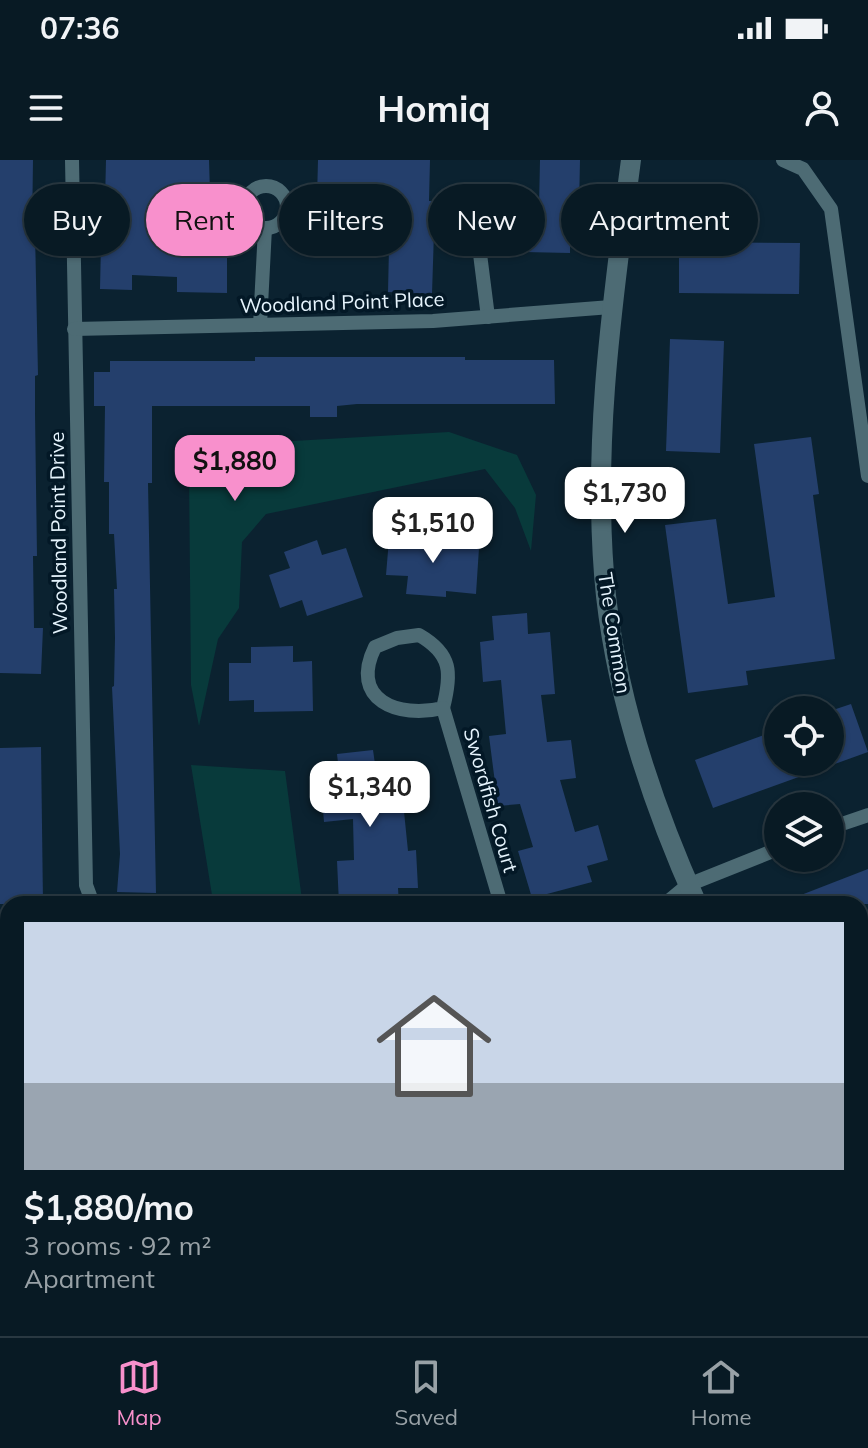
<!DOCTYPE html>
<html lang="en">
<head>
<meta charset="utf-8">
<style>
  body { margin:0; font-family:Mulish,sans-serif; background:#162731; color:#f1f3f6; height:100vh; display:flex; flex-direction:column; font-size:30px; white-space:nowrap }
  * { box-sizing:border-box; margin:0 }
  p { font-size:26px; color:#98a1a6 }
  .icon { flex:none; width:44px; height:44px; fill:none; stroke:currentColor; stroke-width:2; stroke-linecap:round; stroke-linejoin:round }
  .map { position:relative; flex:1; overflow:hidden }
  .drawer { position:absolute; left:0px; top:736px; width:868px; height:440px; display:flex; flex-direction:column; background:#081a24; border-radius:24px 24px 0 0; box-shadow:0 2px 6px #0004,0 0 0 2px #293841 }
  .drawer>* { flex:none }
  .guide { position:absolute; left:24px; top:24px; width:820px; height:72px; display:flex; gap:16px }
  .fabs { position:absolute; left:764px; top:536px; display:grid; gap:16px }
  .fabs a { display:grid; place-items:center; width:80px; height:80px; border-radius:50%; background:#081a24; box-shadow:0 2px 6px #0004,0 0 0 2px #293841; font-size:40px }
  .price { position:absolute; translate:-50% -68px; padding:0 18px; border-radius:16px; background:#fff; color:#222; font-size:26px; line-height:52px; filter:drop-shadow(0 2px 4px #0008) }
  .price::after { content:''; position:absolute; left:50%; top:48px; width:24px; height:18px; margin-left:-12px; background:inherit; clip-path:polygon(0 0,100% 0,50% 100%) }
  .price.on { background:#f890cc; color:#111 }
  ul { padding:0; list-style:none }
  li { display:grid; align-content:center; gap:16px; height:424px; padding:0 24px }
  li span { display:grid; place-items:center; height:248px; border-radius:0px; color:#555 }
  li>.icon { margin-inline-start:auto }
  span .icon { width:144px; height:144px; fill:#fffc; stroke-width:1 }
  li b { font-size:34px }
  .pill { padding:0 28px; border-radius:36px; background:#081a24; box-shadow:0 2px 6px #0004,0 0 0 2px #293841; font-size:28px; line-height:72px }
  .pill.on { background:#f890cc; color:#111 }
  .status { display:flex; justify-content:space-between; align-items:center; height:56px; padding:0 40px; background:#081a24; direction:ltr }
  .status svg { height:22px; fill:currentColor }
  header { display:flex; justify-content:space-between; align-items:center; height:104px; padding:0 24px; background:#081a24; font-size:36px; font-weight:700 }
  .menu { display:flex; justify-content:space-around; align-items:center; height:112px; border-top:2px solid #293841; background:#081a24; font-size:22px; color:#98a1a6 }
  .menu a { display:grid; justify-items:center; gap:4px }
  .menu .on { color:#f890cc }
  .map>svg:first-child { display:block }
</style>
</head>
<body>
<div class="status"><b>07:36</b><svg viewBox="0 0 49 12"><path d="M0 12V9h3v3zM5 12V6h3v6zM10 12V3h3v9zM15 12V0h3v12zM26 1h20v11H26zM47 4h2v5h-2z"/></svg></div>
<header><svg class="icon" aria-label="menu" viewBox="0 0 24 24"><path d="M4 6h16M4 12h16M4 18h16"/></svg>Homiq<svg class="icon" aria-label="person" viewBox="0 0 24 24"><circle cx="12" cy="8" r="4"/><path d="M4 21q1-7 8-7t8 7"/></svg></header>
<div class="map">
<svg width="868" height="1176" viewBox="0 0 868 1176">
  <rect width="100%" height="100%" fill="#0b2230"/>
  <g fill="#083a3b">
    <path d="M 449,272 L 517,295 L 536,335 L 531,391 L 515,348 L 485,309 L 266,354 L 242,382 L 239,448 L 218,479 L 199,566 L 191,525 L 189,311 L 242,284 Z"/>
    <path d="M 191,605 L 285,611 L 302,740 L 212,735 Z"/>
  </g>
  <g fill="#243f6c">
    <path d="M 0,0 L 33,0 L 32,72 L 35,72 L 38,215 L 35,216 L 35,253 L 37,396 L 33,396 L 34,468 L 43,468 L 41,514 L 0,513 Z"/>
    <path d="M 106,0 L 209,0 L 210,33 L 217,33 L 215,87 L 227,87 L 227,133 L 177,132 L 177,117 L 132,115 L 132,130 L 100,129 L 101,83 L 104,83 Z"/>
    <path d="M 318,0 L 430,0 L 429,41 L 435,41 L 432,134 L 388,132 L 389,87 L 305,84 L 307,38 L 317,38 Z"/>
    <path d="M 540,0 L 580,0 L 579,47 L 584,48 L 584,74 L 570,74 L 570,93 L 524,92 L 525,46 L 539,47 Z"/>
    <path d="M 679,82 L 800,83 L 799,134 L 679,133 Z"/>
    <path d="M 670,179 L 724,181 L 720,293 L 666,291 Z"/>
    <path d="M 255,197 L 465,197 L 465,200 L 554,200 L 555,244 L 357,244 L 337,246 L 337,257 L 310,257 L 310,246 L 152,246 L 152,323 L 148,323 L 156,733 L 117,732 L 120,694 L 112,527 L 114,526 L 115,478 L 114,429 L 117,429 L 114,374 L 109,374 L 109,322 L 104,322 L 105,246 L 94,246 L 94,212 L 110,212 L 110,201 L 255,201 Z"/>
    <path d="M 811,277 L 819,334 L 813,335 L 835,499 L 746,511 L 748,525 L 688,533 L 665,365 L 716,359 L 728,444 L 775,437 L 754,284 Z"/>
    <path d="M 411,370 L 448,373 L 447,386 L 479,388 L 476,434 L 446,431 L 446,437 L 406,434 L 408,416 L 386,415 L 389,379 L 410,381 Z"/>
    <path d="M 317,380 L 322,395 L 346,388 L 363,437 L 307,456 L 302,440 L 280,448 L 269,415 L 290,408 L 284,392 Z"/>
    <path d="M 527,453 L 528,474 L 550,472 L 555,534 L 541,535 L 547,582 L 571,580 L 576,618 L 560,620 L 575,672 L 598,665 L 608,700 L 587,706 L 592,722 L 532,738 L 518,691 L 533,687 L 520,644 L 498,646 L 489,576 L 506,574 L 501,520 L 483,522 L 480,482 L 494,480 L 492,456 Z"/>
    <path d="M 293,486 L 293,502 L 312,501 L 313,551 L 254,552 L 254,540 L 229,541 L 229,503 L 251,503 L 251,487 Z"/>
    <path d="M 851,544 L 868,592 L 713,648 L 695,600 L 778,570 L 778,602 L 830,602 L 830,551 Z"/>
    <path d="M 41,587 L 43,744 L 0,744 L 0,588 Z"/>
    <path d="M 373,590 L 375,604 L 399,602 L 408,691 L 416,690 L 418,728 L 398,728 L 399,744 L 339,744 L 337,701 L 354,700 L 353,659 L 324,662 L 320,614 L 339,612 L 337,594 Z"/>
    <path d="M 868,709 L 868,744 L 783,744 L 783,742 Z"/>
  </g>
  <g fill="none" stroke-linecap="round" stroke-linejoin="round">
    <g stroke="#4d6b74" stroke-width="14">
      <path d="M 72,0 L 86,725 L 93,744"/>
      <path d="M 783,0 L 803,9 L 831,49 L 868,316"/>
      <circle cx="266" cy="47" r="21"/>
      <path d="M 482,53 L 479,86 L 488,157"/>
      <path d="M 260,165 L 265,68"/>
      <path d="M 74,169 L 433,161 L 611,147"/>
      <path d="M 419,475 C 452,494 452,513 443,548 C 398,559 349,540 375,487 L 397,478 Z"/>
      <path d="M 443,548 L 501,744"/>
      <path d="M 830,668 L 868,655"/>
      <path d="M 665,744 L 688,725 L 778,689"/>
      <path d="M 860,945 L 868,942"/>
      <path d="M 189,1168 L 189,1176"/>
      <path d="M 571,1168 L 587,1176"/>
      <path d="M 640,1176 L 654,1168"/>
    </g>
    <g stroke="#4d6b74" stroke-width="20">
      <path d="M 631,0 C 612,144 591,291 606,436 C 618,543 653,646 697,744"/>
      <path d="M 860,1124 L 868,1143"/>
    </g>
  </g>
  <g text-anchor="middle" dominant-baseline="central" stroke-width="7" stroke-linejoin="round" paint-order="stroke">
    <g font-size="20" fill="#e6f4fd" stroke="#031826">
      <text transform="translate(342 142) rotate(-2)">Woodland Point Place</text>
      <text transform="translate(58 373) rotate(-91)">Woodland Point Drive</text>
      <text transform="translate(615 473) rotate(81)">The Common</text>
      <text transform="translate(491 640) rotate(74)">Swordfish Court</text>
    </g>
  </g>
</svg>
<div class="fabs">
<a><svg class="icon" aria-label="locate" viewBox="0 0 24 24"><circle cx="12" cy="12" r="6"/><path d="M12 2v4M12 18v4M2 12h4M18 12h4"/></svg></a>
<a><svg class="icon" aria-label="layers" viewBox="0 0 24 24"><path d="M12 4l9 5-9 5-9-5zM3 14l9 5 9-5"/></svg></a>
</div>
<b class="price on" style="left:235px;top:343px">$1,880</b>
<b class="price" style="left:625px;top:375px">$1,730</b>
<b class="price" style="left:433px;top:405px">$1,510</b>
<b class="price" style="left:370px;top:669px">$1,340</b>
<div class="guide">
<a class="pill">Buy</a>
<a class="pill on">Rent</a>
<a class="pill">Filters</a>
<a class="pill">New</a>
<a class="pill">Apartment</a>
</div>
<section class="drawer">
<ul>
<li><span style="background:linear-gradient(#c9d6e8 65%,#9aa5b1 0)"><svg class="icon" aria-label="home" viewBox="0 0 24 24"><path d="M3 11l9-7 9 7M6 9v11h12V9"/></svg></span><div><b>$1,880/mo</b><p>3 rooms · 92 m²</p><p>Apartment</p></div></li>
</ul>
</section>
</div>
<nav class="menu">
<a class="on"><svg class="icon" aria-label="map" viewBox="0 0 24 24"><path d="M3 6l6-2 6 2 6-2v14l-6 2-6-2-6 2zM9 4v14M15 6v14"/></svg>Map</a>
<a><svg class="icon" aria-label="saved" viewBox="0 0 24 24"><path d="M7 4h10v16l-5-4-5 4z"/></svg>Saved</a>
<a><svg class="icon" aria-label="home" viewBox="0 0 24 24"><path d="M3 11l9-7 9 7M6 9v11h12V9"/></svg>Home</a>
</nav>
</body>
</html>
